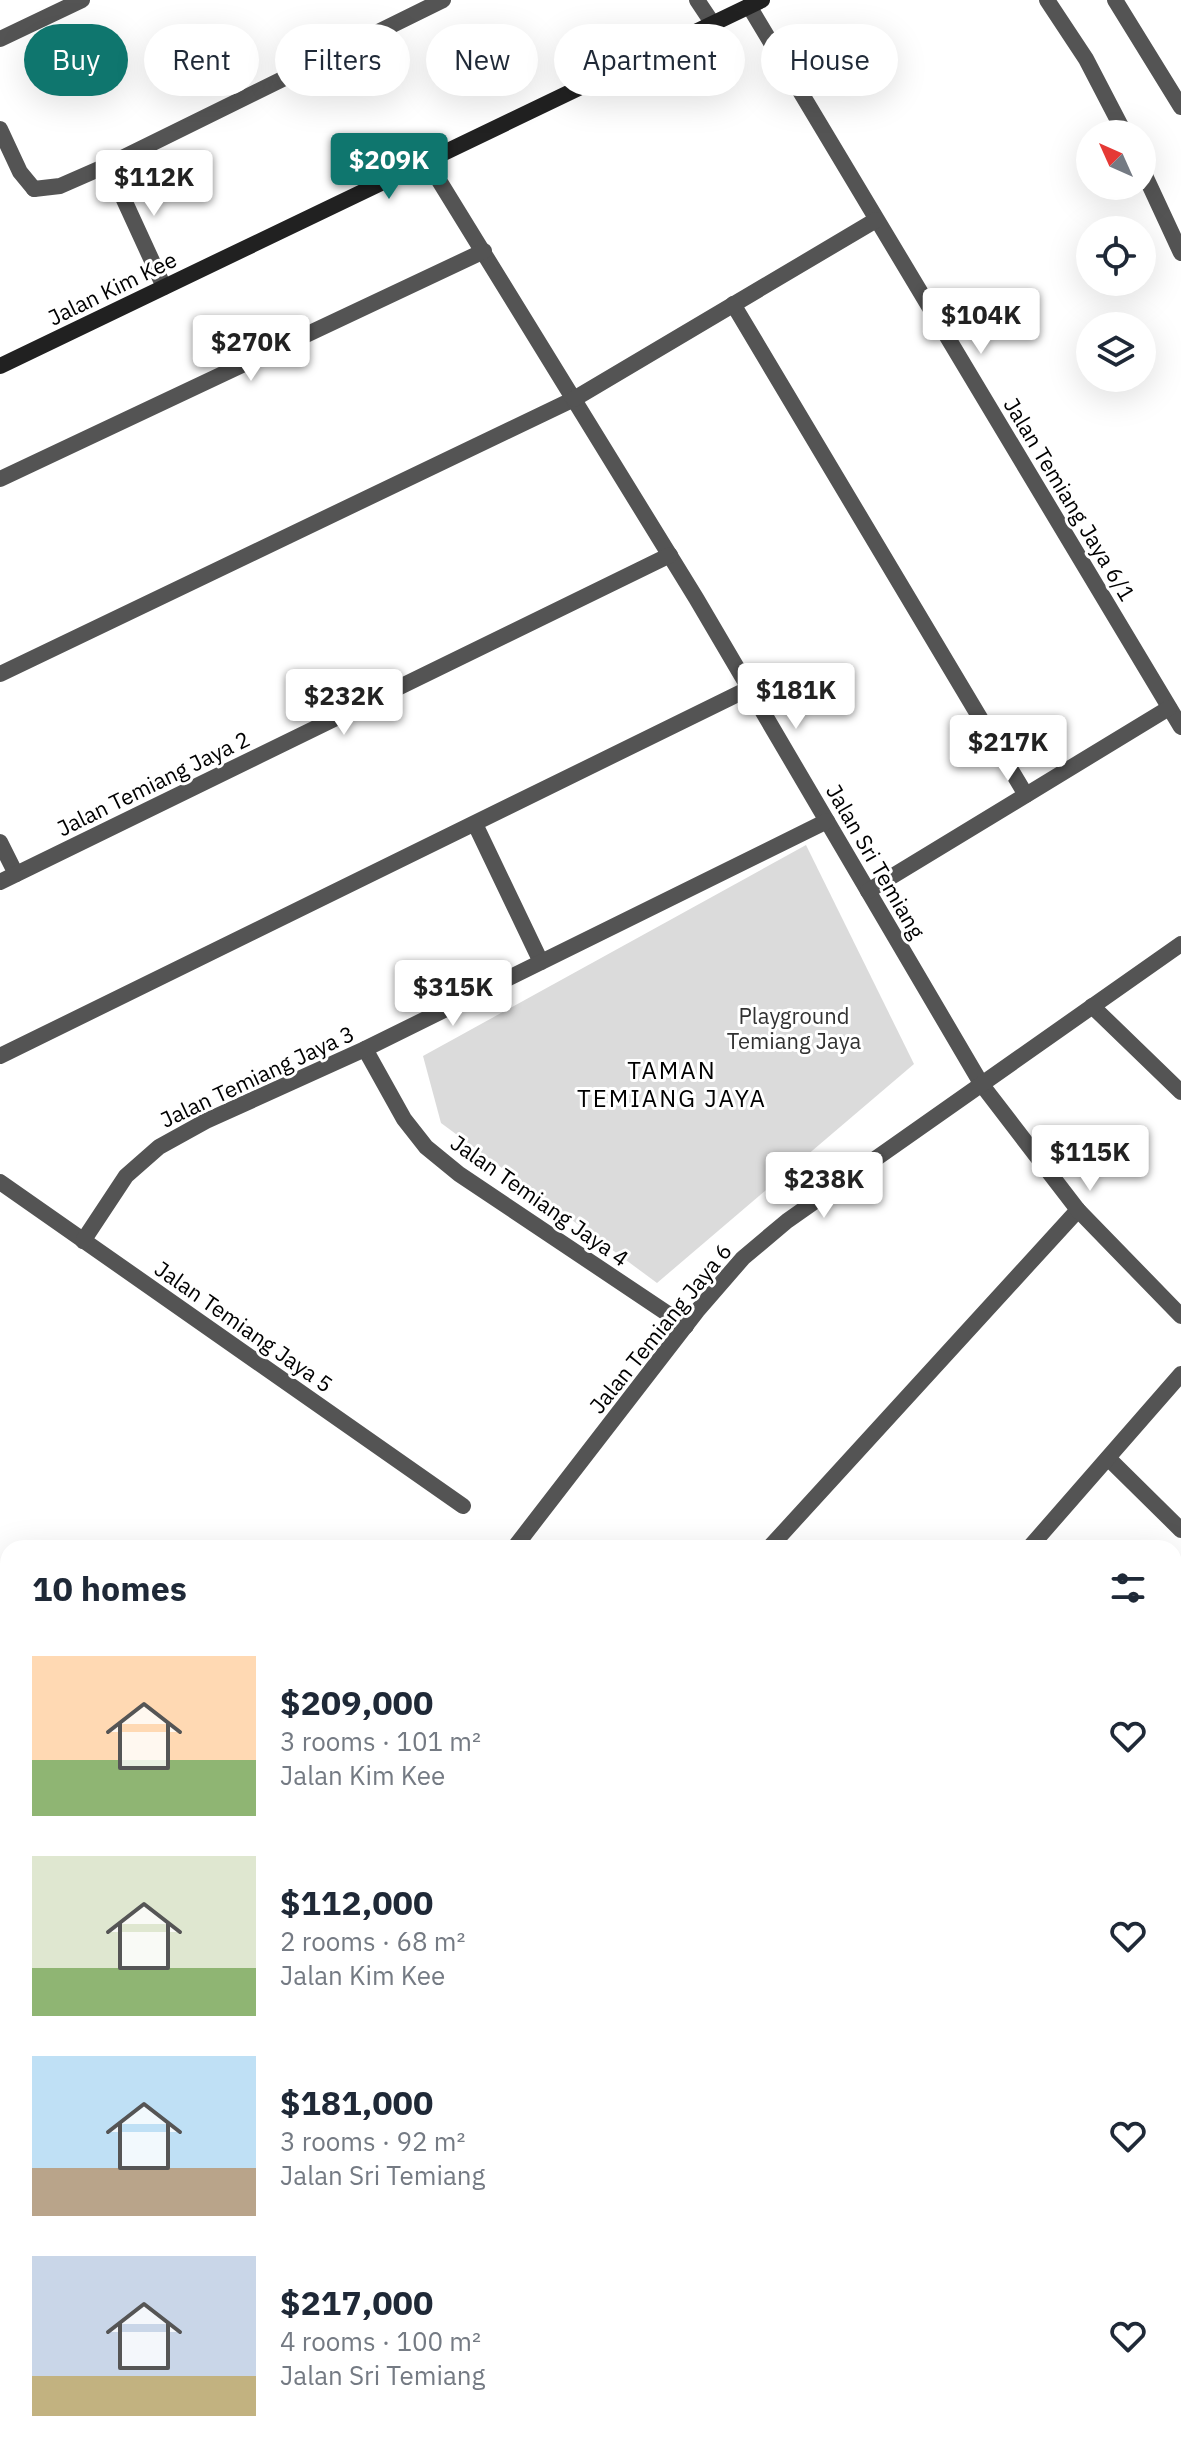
<!DOCTYPE html>
<html lang="en">
<head>
<meta charset="utf-8">
<style>
  body { margin:0; font-family:"IBM Plex Sans",sans-serif; background:#f2f2f3; color:#1f2937; height:100vh; display:flex; flex-direction:column; font-size:30px; white-space:nowrap }
  * { box-sizing:border-box; margin:0 }
  p { font-size:26px; color:#747a83 }
  .icon { flex:none; width:44px; height:44px; fill:none; stroke:currentColor; stroke-width:2; stroke-linecap:round; stroke-linejoin:round }
  .map { position:relative; flex:1; overflow:hidden }
  .panel { position:absolute; left:0px; top:1540px; width:1182px; height:912px; display:flex; flex-direction:column; background:#fff; border-radius:24px 24px 0 0; box-shadow:0 8px 32px #0002 }
  .panel>* { flex:none }
  .hud { position:absolute; left:24px; top:24px; width:1134px; height:72px; display:flex; gap:16px }
  .needle { width:52px; rotate:315deg }
  .buttons { position:absolute; left:1076px; top:120px; display:grid; gap:16px }
  .buttons a { display:grid; place-items:center; width:80px; height:80px; border-radius:50%; background:#fff; box-shadow:0 8px 32px #0002; font-size:40px }
  .price { position:absolute; translate:-50% -68px; padding:0 18px; border-radius:8px; background:#fff; color:#222; font-size:26px; line-height:52px; filter:drop-shadow(0 2px 4px #0008) }
  .price::after { content:''; position:absolute; left:50%; top:48px; width:24px; height:18px; margin-left:-12px; background:inherit; clip-path:polygon(0 0,100% 0,50% 100%) }
  .price.active { background:#0f766e; color:#fff }
  ul { padding:0; list-style:none }
  li { display:flex; align-items:center; gap:24px; height:200px; padding:0 32px }
  li span { display:grid; place-items:center; flex:none; width:224px; height:160px; border-radius:0px; color:#555 }
  li>.icon { margin-inline-start:auto }
  span .icon { width:96px; height:96px; fill:#fffc; stroke-width:1 }
  li b { font-size:34px }
  h2 { display:flex; justify-content:space-between; align-items:center; height:96px; padding:0 32px; font-size:34px }
  .pill { padding:0 28px; border-radius:36px; background:#fff; box-shadow:0 8px 32px #0002; font-size:28px; line-height:72px }
  .pill.active { background:#0f766e; color:#fff }
  .map>svg:first-child { display:block }
</style>
</head>
<body>
<div class="map">
<svg width="1181" height="2452" viewBox="0 0 1181 2452">
  <rect width="100%" height="100%" fill="#fff"/>
  <g fill="#dbdbdb">
    <path d="M 806,845 L 914,1064 L 657,1283 L 441,1123 L 423,1056 Z"/>
    <path d="M 1174,2173 L 1181,2179 L 1181,2452 L 1165,2452 L 1156,2444 L 1174,2444 Z"/>
  </g>
  <g fill="none" stroke-linecap="round" stroke-linejoin="round">
    <g stroke="#545454" stroke-width="16">
      <path d="M 1047,0 L 1086,59 L 1125,134"/>
      <path d="M 1115,0 L 1181,107"/>
      <path d="M 0,39 L 82,0"/>
      <path d="M 0,129 L 20,172 L 34,189"/>
      <path d="M 1142,169 L 1181,253"/>
      <path d="M 733,304 L 1026,795"/>
      <path d="M 0,674 L 574,399"/>
      <path d="M 475,824 L 541,962"/>
      <path d="M 0,842 L 16,874"/>
      <path d="M 1092,1006 L 1181,1092"/>
      <path d="M 0,1056 L 748,689"/>
      <path d="M 1108,1458 L 1181,1530"/>
      <path d="M 769,1548 L 1078,1210"/>
      <path d="M 1174,1930 L 1181,1923"/>
      <path d="M 503,2444 L 511,2452"/>
    </g>
    <g stroke="#545454" stroke-width="16">
      <path d="M 697,0 L 713,24"/>
      <path d="M 749,6 L 1181,727"/>
      <path d="M 427,161 L 696,598 L 982,1085 L 1078,1210 L 1181,1316"/>
      <path d="M 108,165 L 164,287"/>
      <path d="M 34,189 L 60,186 L 108,165 L 443,0"/>
      <path d="M 574,399 L 876,220"/>
      <path d="M 0,479 L 484,251"/>
      <path d="M 0,882 L 670,555"/>
      <path d="M 868,891 L 1169,708"/>
      <path d="M 365,1049 L 404,1119 L 426,1147 L 459,1174 L 686,1326"/>
      <path d="M 0,1182 L 463,1506"/>
      <path d="M 83,1241 L 126,1176 L 159,1147 L 206,1121 L 365,1049 L 827,821"/>
      <path d="M 514,1548 L 697,1311 L 743,1258 L 787,1221 L 1181,944"/>
      <path d="M 1029,1548 L 1181,1374"/>
      <path d="M 1174,1767 L 1181,1774"/>
      <path d="M 0,1921 L 8,1926"/>
      <path d="M 1174,2141 L 1181,2148"/>
      <path d="M 267,2444 L 275,2452"/>
      <path d="M 765,2444 L 775,2452"/>
      <path d="M 170,2452 L 179,2444"/>
      <path d="M 651,2452 L 659,2444"/>
    </g>
    <path stroke="#212121" stroke-width="16" d="M 0,366 L 762,0"/>
  </g>
  <g text-anchor="middle" dominant-baseline="central" stroke-width="6" stroke-linejoin="round" paint-order="stroke">
    <g font-size="22" fill="#000" stroke="#fff">
      <text transform="translate(112 288) rotate(-26)">Jalan Kim Kee</text>
      <text transform="translate(1070 499) rotate(59)">Jalan Temiang Jaya 6/1</text>
      <text transform="translate(153 783) rotate(-26)">Jalan Temiang Jaya 2</text>
      <text transform="translate(876 861) rotate(60)">Jalan Sri Temiang</text>
      <text transform="translate(257 1076) rotate(-25)">Jalan Temiang Jaya 3</text>
      <text transform="translate(540 1200) rotate(35)">Jalan Temiang Jaya 4</text>
      <text transform="translate(244 1326) rotate(35)">Jalan Temiang Jaya 5</text>
      <text transform="translate(660 1328) rotate(-51)">Jalan Temiang Jaya 6</text>
    </g>
    <g font-size="22" fill="#323232" stroke="#fff">
      <text x="794" y="1015">Playground<tspan x="794" dy="25">Temiang Jaya</tspan></text>
    </g>
    <g font-size="24" letter-spacing="2" fill="#000" stroke="#fff">
      <text x="672" y="1070">TAMAN<tspan x="672" dy="28">TEMIANG JAYA</tspan></text>
    </g>
  </g>
</svg>
<div class="buttons">
<a><svg class="needle" viewBox="-14 -14 28 28"><path d="M0-13l5 13h-10z" fill="#e53935"/><path d="M0 13l5-13h-10z" fill="#747a83"/></svg></a>
<a><svg class="icon" aria-label="locate" viewBox="0 0 24 24"><circle cx="12" cy="12" r="6"/><path d="M12 2v4M12 18v4M2 12h4M18 12h4"/></svg></a>
<a><svg class="icon" aria-label="layers" viewBox="0 0 24 24"><path d="M12 4l9 5-9 5-9-5zM3 14l9 5 9-5"/></svg></a>
</div>
<b class="price active" style="left:389px;top:201px">$209K</b>
<b class="price" style="left:154px;top:218px">$112K</b>
<b class="price" style="left:981px;top:356px">$104K</b>
<b class="price" style="left:251px;top:383px">$270K</b>
<b class="price" style="left:796px;top:731px">$181K</b>
<b class="price" style="left:344px;top:737px">$232K</b>
<b class="price" style="left:1008px;top:783px">$217K</b>
<b class="price" style="left:453px;top:1028px">$315K</b>
<b class="price" style="left:1090px;top:1193px">$115K</b>
<b class="price" style="left:824px;top:1220px">$238K</b>
<div class="hud">
<a class="pill active">Buy</a>
<a class="pill">Rent</a>
<a class="pill">Filters</a>
<a class="pill">New</a>
<a class="pill">Apartment</a>
<a class="pill">House</a>
</div>
<section class="panel">
<h2>10 homes<svg class="icon" aria-label="filters" viewBox="0 0 24 24"><path d="M4 7h16M4 17h16"/><circle cx="9" cy="7" r="2"/><circle cx="15" cy="17" r="2"/></svg></h2>
<ul>
<li><span style="background:linear-gradient(#ffd9b3 65%,#8fb573 0)"><svg class="icon" aria-label="home" viewBox="0 0 24 24"><path d="M3 11l9-7 9 7M6 9v11h12V9"/></svg></span><div><b>$209,000</b><p>3 rooms · 101 m²</p><p>Jalan Kim Kee</p></div><svg class="icon" aria-label="heart" viewBox="0 0 24 24"><path d="M12 20l-8-8c-3-5 5-10 8-4 3-6 11-1 8 4z"/></svg></li>
<li><span style="background:linear-gradient(#dfe7d0 70%,#8fb573 0)"><svg class="icon" aria-label="home" viewBox="0 0 24 24"><path d="M3 11l9-7 9 7M6 9v11h12V9"/></svg></span><div><b>$112,000</b><p>2 rooms · 68 m²</p><p>Jalan Kim Kee</p></div><svg class="icon" aria-label="heart" viewBox="0 0 24 24"><path d="M12 20l-8-8c-3-5 5-10 8-4 3-6 11-1 8 4z"/></svg></li>
<li><span style="background:linear-gradient(#bfe0f5 70%,#b9a48a 0)"><svg class="icon" aria-label="home" viewBox="0 0 24 24"><path d="M3 11l9-7 9 7M6 9v11h12V9"/></svg></span><div><b>$181,000</b><p>3 rooms · 92 m²</p><p>Jalan Sri Temiang</p></div><svg class="icon" aria-label="heart" viewBox="0 0 24 24"><path d="M12 20l-8-8c-3-5 5-10 8-4 3-6 11-1 8 4z"/></svg></li>
<li><span style="background:linear-gradient(#c9d6e8 75%,#c2b280 0)"><svg class="icon" aria-label="home" viewBox="0 0 24 24"><path d="M3 11l9-7 9 7M6 9v11h12V9"/></svg></span><div><b>$217,000</b><p>4 rooms · 100 m²</p><p>Jalan Sri Temiang</p></div><svg class="icon" aria-label="heart" viewBox="0 0 24 24"><path d="M12 20l-8-8c-3-5 5-10 8-4 3-6 11-1 8 4z"/></svg></li>
</ul>
</section>
</div>
</body>
</html>
